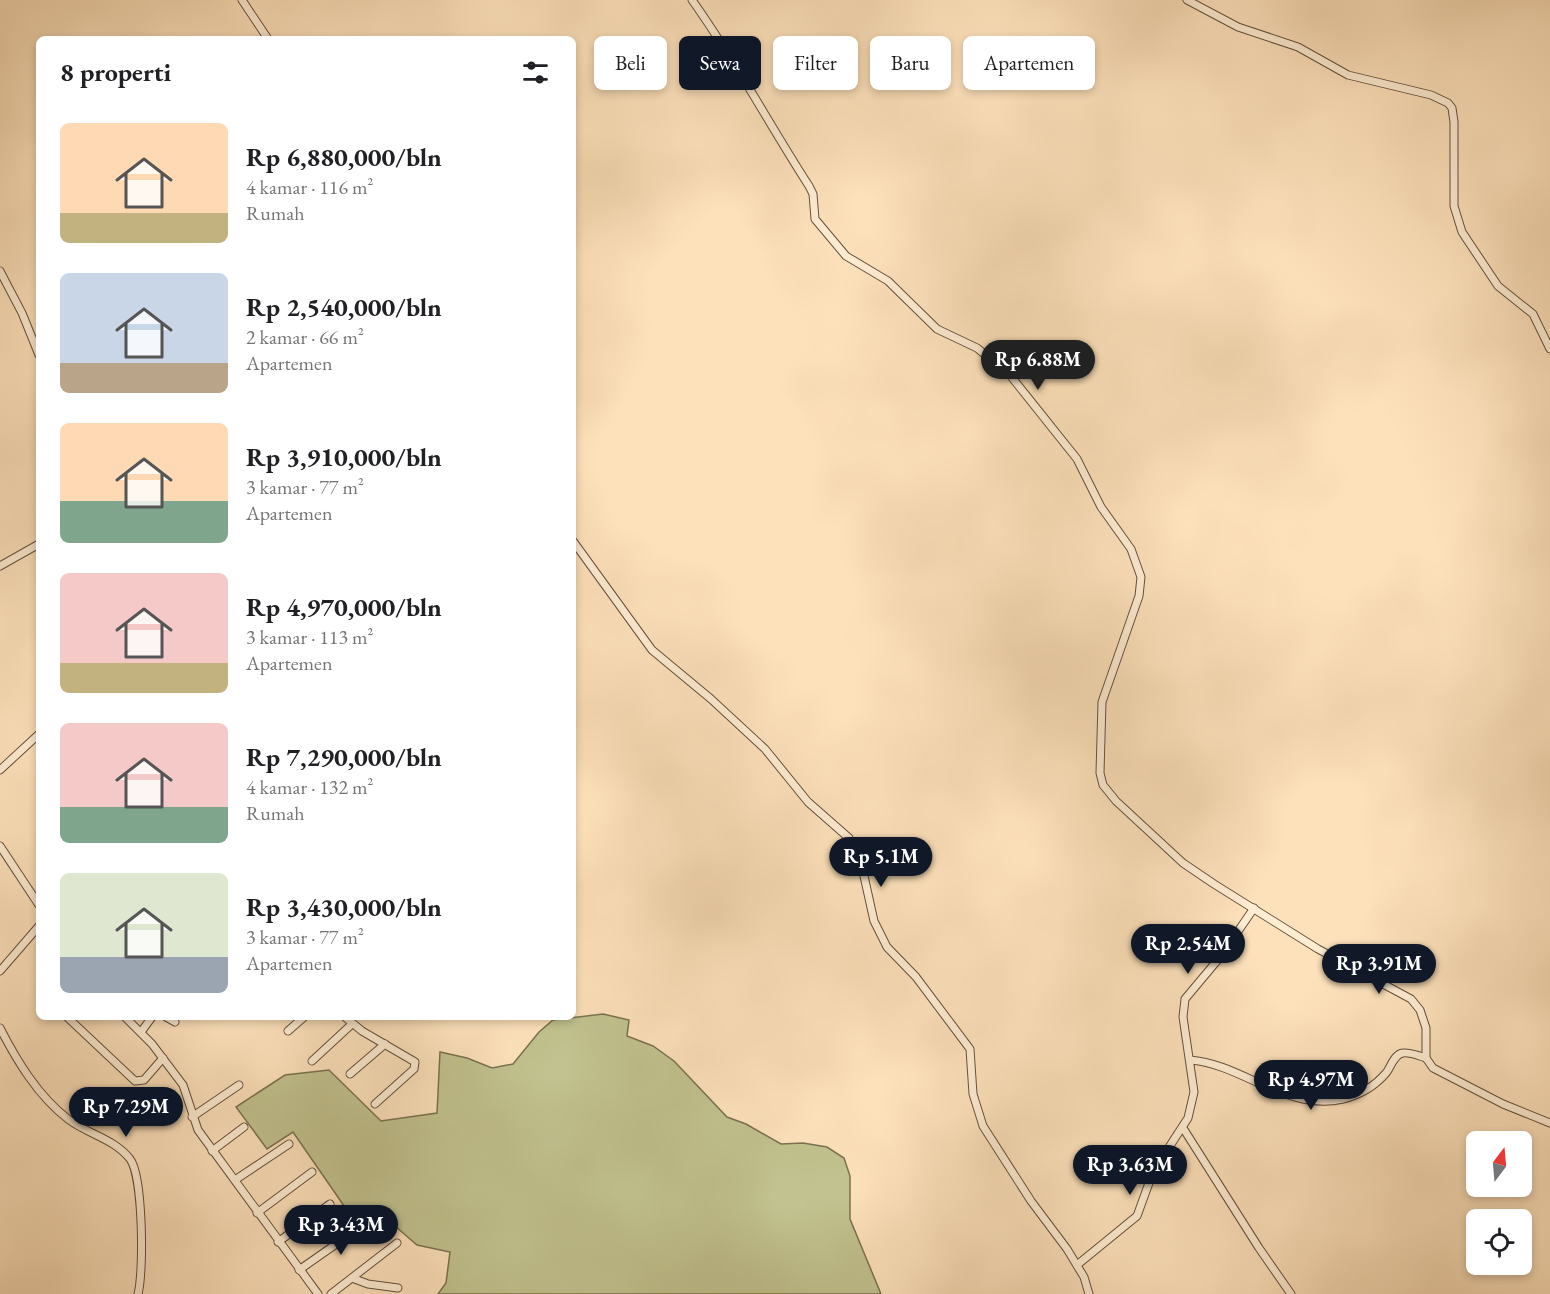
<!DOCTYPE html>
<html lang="id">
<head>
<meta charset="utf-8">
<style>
  body { margin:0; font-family:"EB Garamond",serif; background:#f2f2f2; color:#202124; height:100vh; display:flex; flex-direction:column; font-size:22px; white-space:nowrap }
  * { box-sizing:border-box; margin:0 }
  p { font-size:20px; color:#757577 }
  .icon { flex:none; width:33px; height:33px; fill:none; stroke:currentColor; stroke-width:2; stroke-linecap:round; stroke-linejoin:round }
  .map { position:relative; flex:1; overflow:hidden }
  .panel { position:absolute; left:36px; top:36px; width:540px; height:984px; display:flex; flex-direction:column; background:#fff; border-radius:9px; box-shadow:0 3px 9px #0003 }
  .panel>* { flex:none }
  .banner { position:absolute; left:594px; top:36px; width:570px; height:54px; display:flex; gap:12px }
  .needle { width:39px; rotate:16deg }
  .buttons { position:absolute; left:1466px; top:1131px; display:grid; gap:12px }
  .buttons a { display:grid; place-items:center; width:66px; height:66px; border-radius:9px; background:#fff; box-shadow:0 3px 9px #0003; font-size:30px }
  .price { position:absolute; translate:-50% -51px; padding:0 14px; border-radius:21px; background:#111827; color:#fff; font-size:20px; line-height:39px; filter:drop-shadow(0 2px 3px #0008) }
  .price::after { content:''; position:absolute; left:50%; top:36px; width:18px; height:14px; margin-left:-9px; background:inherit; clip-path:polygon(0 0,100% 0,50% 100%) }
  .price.selected { background:#222; color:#fff }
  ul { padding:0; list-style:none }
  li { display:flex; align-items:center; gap:18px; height:150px; padding:0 24px }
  li span { display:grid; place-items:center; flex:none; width:168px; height:120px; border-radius:9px; color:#555 }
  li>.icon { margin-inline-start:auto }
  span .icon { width:72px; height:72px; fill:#fffc; stroke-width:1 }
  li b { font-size:26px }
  h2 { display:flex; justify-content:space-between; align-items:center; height:72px; padding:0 24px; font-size:26px }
  .chip { padding:0 21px; border-radius:9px; background:#fff; box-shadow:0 3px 9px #0003; font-size:21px; line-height:54px }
  .chip.selected { background:#111827; color:#fff }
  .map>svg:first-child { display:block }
</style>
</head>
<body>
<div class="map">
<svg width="1550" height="1294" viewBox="0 0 1550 1294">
  <rect width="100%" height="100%" fill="#fde1bb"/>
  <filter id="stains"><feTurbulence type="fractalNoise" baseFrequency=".00333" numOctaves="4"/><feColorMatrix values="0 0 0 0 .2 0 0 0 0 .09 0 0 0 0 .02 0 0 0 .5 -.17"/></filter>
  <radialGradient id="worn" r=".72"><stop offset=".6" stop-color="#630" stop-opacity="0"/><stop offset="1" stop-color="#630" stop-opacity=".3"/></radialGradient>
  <path fill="#c1c28f" stroke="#7a7150" stroke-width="1.5" d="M 603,1014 L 629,1020 L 627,1036 L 653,1046 L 674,1061 L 727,1117 L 746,1124 L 781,1144 L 803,1143 L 827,1147 L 844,1158 L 850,1176 L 850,1219 L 881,1294 L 438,1294 L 446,1283 L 450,1252 L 417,1245 L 373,1207 L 351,1216 L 293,1132 L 267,1149 L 236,1107 L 285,1075 L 329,1070 L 381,1121 L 437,1113 L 440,1052 L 467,1058 L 492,1068 L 513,1064 L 539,1032 L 553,1020 Z"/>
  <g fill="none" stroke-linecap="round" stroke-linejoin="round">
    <g stroke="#65503b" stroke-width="9">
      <g id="minor">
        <path d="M 242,0 L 268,39"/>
        <path d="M 692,0 C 735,60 769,124 809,186 L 813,194 L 815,219 L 846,256 L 888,281 L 937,329 L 977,348 L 1010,375 L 1077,459 L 1101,507 L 1131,549 L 1141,577 L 1139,596 L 1102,702 L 1100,773 L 1103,785 L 1116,801 L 1183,863 L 1214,884 L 1318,949 L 1411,999 L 1420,1010 L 1426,1028 L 1426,1058 L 1433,1068 L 1503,1104 L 1550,1123"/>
        <path d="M 1187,0 L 1238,27 L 1298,47 L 1348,75 L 1431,95 L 1448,103 L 1452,108 L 1454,122 L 1454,206 L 1462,232 L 1498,286 L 1533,314 L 1550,349"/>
        <path d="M 0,271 L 22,313 L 39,355"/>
        <path d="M 573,541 L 652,650 L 711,699 L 765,749 L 808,802 L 849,838 L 862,867 L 874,921 L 887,947 L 916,977 L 970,1049 L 973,1094 L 983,1126 L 1031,1201 L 1067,1249 L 1084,1277 L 1089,1294"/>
        <path d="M 0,566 L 39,544"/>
        <path d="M 0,770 L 39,734"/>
        <path d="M 0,846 L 39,905"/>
        <path d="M 0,971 L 39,926"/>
        <path d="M 67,1017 L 135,1081 L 144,1080 L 163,1058"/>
        <path d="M 125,1017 L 152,1044 L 183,1085 L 198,1130 L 318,1294"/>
        <path d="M 166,1017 L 175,1022"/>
        <path d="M 345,1017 L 362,1031 L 415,1062 L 414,1069 L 375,1104"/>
        <path d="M 0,1028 C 17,1061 38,1096 68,1119 C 87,1134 115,1139 130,1159 C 143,1176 144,1271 138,1294"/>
        <path d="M 288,1031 L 304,1017"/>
        <path d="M 141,1032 L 152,1017"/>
        <path d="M 1190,1060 C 1243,1064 1286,1112 1343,1099 C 1359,1095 1375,1086 1386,1073 C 1391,1067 1394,1054 1403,1053 C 1410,1052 1419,1056 1426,1058"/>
        <path d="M 312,1061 L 352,1024"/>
        <path d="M 350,1074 L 385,1044"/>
        <path d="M 192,1117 L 239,1085"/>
        <path d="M 1183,1128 L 1259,1248 L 1291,1294"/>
        <path d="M 212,1151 L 244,1127"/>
        <path d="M 235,1180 L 289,1144"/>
        <path d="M 257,1213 L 312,1172"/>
        <path d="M 278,1242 L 330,1204"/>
        <path d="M 1077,1265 L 1137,1216 L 1153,1172 L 1188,1118 L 1194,1092 L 1183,1017 L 1185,999 L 1221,956 L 1254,908"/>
        <path d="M 299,1270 L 369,1221"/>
        <path d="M 352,1278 L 368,1284 L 398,1288"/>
        <path d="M 331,1294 L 397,1243"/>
      </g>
    </g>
    <use href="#minor" stroke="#feecd3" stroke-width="7"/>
  </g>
  <rect width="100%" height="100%" filter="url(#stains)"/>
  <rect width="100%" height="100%" fill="url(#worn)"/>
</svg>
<div class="buttons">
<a><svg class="needle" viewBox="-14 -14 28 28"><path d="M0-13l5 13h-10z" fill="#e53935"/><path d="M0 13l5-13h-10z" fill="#757577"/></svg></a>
<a><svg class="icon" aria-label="locate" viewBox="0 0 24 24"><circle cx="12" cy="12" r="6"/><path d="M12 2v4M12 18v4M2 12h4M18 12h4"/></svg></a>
</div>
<b class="price selected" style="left:1038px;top:391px">Rp 6.88M</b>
<b class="price" style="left:881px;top:888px">Rp 5.1M</b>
<b class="price" style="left:1188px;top:975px">Rp 2.54M</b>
<b class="price" style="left:1379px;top:995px">Rp 3.91M</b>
<b class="price" style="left:1311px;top:1111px">Rp 4.97M</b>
<b class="price" style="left:126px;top:1138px">Rp 7.29M</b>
<b class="price" style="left:1130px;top:1196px">Rp 3.63M</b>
<b class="price" style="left:341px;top:1256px">Rp 3.43M</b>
<div class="banner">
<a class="chip">Beli</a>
<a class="chip selected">Sewa</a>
<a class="chip">Filter</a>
<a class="chip">Baru</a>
<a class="chip">Apartemen</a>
</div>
<section class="panel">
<h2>8 properti<svg class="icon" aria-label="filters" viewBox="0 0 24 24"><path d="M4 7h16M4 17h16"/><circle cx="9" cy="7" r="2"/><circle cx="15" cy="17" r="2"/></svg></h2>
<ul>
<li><span style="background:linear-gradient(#ffd9b3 75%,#c2b280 0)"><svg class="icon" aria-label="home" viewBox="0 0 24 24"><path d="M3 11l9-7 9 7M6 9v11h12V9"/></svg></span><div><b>Rp 6,880,000/bln</b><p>4 kamar · 116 m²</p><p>Rumah</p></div></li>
<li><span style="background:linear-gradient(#c9d6e8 75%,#b9a48a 0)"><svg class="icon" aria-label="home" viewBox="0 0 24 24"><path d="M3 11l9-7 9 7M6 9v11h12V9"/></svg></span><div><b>Rp 2,540,000/bln</b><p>2 kamar · 66 m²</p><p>Apartemen</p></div></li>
<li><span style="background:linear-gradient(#ffd9b3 65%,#7fa58c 0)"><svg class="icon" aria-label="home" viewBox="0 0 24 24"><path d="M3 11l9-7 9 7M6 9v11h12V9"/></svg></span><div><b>Rp 3,910,000/bln</b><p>3 kamar · 77 m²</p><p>Apartemen</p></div></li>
<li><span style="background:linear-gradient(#f6c9c9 75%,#c2b280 0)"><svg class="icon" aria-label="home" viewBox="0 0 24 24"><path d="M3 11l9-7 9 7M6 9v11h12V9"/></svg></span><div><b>Rp 4,970,000/bln</b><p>3 kamar · 113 m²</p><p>Apartemen</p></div></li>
<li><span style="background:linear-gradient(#f6c9c9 70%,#7fa58c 0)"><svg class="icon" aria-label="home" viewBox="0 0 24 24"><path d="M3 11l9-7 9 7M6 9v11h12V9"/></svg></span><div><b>Rp 7,290,000/bln</b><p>4 kamar · 132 m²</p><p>Rumah</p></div></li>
<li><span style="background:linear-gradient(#dfe7d0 70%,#9aa5b1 0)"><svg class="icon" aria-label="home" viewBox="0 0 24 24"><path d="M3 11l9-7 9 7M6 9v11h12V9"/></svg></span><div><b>Rp 3,430,000/bln</b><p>3 kamar · 77 m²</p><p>Apartemen</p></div></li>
</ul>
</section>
</div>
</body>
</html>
